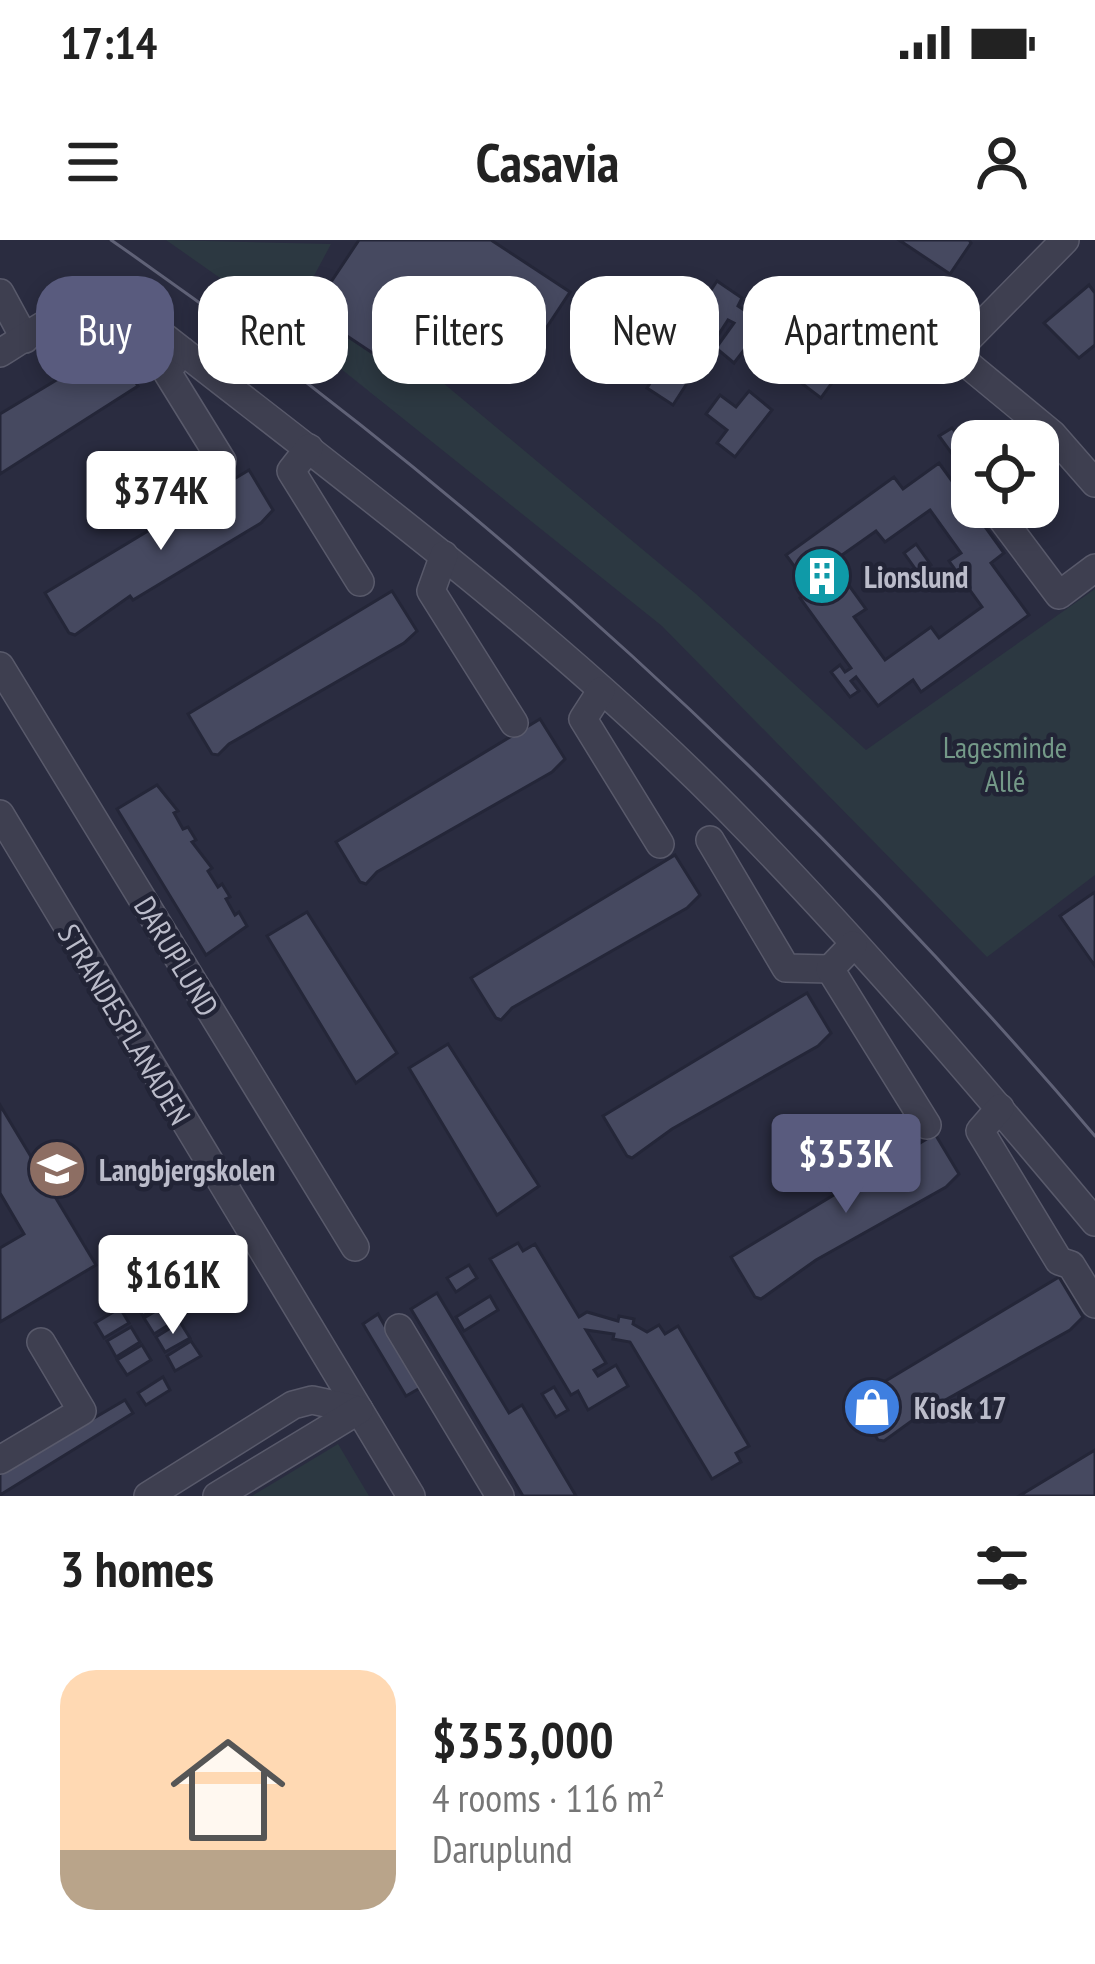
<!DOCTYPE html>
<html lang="en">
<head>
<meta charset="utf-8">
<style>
  body { margin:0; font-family:"PT Sans Narrow",sans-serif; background:#f2f2f2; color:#222; height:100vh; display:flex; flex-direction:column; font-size:45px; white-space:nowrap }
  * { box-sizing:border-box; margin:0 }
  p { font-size:39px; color:#767676 }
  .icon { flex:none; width:66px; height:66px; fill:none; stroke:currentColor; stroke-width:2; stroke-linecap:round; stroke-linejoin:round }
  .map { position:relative; height:1256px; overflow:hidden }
  .details { display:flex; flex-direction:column; background:#fff; flex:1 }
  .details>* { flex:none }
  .guide { position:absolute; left:36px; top:36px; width:1023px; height:108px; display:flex; gap:24px }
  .buttons { position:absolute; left:951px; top:180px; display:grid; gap:24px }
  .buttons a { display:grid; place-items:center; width:108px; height:108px; border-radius:24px; background:#fff; box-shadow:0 6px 18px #0003; font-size:60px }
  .price { position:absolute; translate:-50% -102px; padding:0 27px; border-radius:12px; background:#fff; color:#222; font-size:39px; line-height:78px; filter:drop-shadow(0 3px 6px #0008) }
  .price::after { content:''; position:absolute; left:50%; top:72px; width:36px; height:27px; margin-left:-18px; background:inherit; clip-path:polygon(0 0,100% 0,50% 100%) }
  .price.active { background:#595b7e; color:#fff }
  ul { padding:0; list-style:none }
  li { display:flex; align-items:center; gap:36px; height:300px; padding:0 60px }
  li span { display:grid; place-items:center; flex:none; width:336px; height:240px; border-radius:36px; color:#555 }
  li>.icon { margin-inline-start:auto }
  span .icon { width:144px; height:144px; fill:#fffc; stroke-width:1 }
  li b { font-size:51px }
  h2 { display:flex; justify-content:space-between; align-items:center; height:144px; padding:0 60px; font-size:51px }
  .pill { padding:0 42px; border-radius:36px; background:#fff; box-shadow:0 6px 18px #0003; font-size:42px; line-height:108px }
  .pill.active { background:#595b7e; color:#fff }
  .status { display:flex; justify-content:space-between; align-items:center; height:84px; padding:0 60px; background:#fff; direction:ltr }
  .status svg { height:33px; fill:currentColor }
  header { display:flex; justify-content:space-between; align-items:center; height:156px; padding:0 60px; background:#fff; font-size:54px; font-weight:700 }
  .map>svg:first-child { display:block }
</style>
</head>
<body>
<div class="status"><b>17:14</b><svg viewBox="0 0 49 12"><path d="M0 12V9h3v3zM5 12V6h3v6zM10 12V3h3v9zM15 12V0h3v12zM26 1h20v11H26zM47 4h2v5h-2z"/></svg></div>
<header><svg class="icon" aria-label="menu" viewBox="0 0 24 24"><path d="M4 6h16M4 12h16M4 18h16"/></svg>Casavia<svg class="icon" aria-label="person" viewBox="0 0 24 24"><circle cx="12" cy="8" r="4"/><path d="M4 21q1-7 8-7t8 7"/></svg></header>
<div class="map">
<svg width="1095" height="1256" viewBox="0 0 1095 1256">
  <rect width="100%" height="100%" fill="#2a2c40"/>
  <g fill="#2c3841">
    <path d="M 166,0 L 331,4 L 300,62 L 389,124 L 412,117 L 696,354 L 866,510 L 1095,349 L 1095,635 L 987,717 L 662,386 L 280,80 Z"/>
    <path d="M 338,1204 L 369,1256 L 252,1256 Z"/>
  </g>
  <g fill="#464960" stroke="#242638" stroke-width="3" fill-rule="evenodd">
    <path d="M 359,0 L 491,0 L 570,52 L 535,105 L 442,44 L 389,124 L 311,72 Z"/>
    <path d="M 899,0 L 969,0 L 971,3 L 950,34 Z"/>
    <path d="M 717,41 L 742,58 L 738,66 L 744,70 L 753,58 L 772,74 L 734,123 L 716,108 L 734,83 L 728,80 L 673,165 L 647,148 Z"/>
    <path d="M 1089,45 L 1095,53 L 1095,105 L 1079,118 L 1044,83 Z"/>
    <path d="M 825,100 L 850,118 L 821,158 L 796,139 Z"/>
    <path d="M 113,106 L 138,146 L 0,234 L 0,174 Z"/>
    <path d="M 749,151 L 772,170 L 735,217 L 717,203 L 727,190 L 706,174 L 720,155 L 736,167 Z"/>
    <path d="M 952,188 L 972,211 L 971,240 L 939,196 Z"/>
    <path d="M 939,223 L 1004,313 L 991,323 L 1029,375 L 921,452 L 913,440 L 878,466 L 856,437 L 851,441 L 859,451 L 850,457 L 831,432 L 840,425 L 845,432 L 851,428 L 800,358 L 811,349 L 786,315 L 894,237 L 903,249 ZM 930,270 L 961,313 L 949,321 L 982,367 L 939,398 L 931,387 L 885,420 L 854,377 L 866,369 L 832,322 L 876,291 L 885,302 Z"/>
    <path d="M 249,230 L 273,270 L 261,283 L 133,360 L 130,356 L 75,395 L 69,393 L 45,353 Z"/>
    <path d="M 916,304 L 931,325 L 919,334 L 904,313 Z"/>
    <path d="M 392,351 L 417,391 L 404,403 L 229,504 L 218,515 L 212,514 L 188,474 Z"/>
    <path d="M 540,479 L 565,519 L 552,532 L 377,632 L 366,644 L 360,642 L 336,602 Z"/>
    <path d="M 157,545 L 178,571 L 174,573 L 183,589 L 188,587 L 196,600 L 192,602 L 212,628 L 208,631 L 218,647 L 222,644 L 230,657 L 226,659 L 235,675 L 239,672 L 247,686 L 206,715 L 117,569 Z"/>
    <path d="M 675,615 L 700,655 L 687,668 L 512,768 L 501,780 L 496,778 L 471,738 Z"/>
    <path d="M 1095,652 L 1095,726 L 1060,676 Z"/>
    <path d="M 307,672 L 397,813 L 356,843 L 267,696 Z"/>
    <path d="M 807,753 L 831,793 L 818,806 L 672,889 L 632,918 L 627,916 L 603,876 Z"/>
    <path d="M 448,804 L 539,946 L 497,975 L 409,828 Z"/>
    <path d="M 0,865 L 96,1025 L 0,1082 L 0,1008 L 24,994 L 0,953 Z"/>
    <path d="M 935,894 L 959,934 L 946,947 L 816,1020 L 761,1059 L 755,1057 L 731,1017 Z"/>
    <path d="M 518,1003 L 523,1011 L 535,1004 L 579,1077 L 587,1072 L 618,1081 L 619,1076 L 634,1079 L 633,1084 L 647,1092 L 659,1085 L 665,1094 L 678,1086 L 749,1206 L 736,1213 L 741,1222 L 712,1239 L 630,1102 L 613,1099 L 614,1094 L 586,1090 L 606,1123 L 594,1130 L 598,1136 L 616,1125 L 628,1146 L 588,1170 L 578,1151 L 571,1155 L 490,1019 Z"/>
    <path d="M 469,1025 L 477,1038 L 456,1052 L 447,1038 Z"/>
    <path d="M 1059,1037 L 1083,1077 L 1070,1090 L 924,1172 L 884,1201 L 878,1200 L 854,1160 Z"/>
    <path d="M 158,1045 L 167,1060 L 143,1076 L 133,1060 Z"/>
    <path d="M 437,1053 L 509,1173 L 522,1165 L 576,1256 L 523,1256 L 411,1069 Z"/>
    <path d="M 490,1056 L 498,1070 L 464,1091 L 456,1077 Z"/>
    <path d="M 169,1063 L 178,1079 L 154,1094 L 144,1078 Z"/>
    <path d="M 120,1068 L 129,1083 L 104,1098 L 95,1083 Z"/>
    <path d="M 378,1074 L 420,1148 L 406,1156 L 363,1084 Z"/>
    <path d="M 180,1082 L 190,1098 L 165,1112 L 156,1097 Z"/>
    <path d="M 131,1087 L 140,1102 L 116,1117 L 107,1101 Z"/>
    <path d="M 191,1101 L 201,1116 L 175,1131 L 167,1116 Z"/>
    <path d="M 142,1105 L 151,1120 L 127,1135 L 117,1120 Z"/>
    <path d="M 163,1137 L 170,1150 L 146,1165 L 138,1153 Z"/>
    <path d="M 554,1147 L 568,1170 L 556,1177 L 542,1154 Z"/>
    <path d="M 125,1160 L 133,1173 L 0,1255 L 0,1233 Z"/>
    <path d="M 1095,1210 L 1095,1256 L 1019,1256 Z"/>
  </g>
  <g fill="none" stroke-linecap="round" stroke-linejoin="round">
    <g stroke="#595a6b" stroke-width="30">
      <g id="minor">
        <path d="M 1065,0 L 954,113 L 1052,194 L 1095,243"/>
        <path d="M 0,53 L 25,99"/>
        <path d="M 182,111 L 167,132 L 222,221"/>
        <path d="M 0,113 C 48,84 77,54 135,74 C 337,233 546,385 727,568 C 856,699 977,841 1095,982"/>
        <path d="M 309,208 L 291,231 L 360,342"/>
        <path d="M 993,267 L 1059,355 L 1095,328"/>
        <path d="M 444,315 L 431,351 L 514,483"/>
        <path d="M 0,426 L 355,1007"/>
        <path d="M 601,451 L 583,479 L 660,604"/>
        <path d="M 0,574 L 411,1256"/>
        <path d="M 710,600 L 786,728 L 830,729"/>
        <path d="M 853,705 L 830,729 L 927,885"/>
        <path d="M 1000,868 L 980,891 L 1059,1021 L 1071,1025 L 1095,1064"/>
        <path d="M 399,1088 L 500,1256"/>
        <path d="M 0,1220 L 82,1171 L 41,1102"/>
        <path d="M 148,1256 L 293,1165 L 312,1160 L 359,1170"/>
        <path d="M 217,1256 L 359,1170"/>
      </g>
    </g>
    <use href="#minor" stroke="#3e3f50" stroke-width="27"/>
    <path stroke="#606277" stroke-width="3" d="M 111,0 C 476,253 807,557 1095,896"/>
  </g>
  <defs>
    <g id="building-disc" transform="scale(3)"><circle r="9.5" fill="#0f9aa8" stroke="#222436"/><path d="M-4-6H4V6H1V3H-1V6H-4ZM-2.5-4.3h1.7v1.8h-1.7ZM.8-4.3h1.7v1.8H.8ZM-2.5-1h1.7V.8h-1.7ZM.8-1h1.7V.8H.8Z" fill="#fff"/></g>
    <g id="school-disc" transform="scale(3)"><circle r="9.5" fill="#8d6e63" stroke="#222436"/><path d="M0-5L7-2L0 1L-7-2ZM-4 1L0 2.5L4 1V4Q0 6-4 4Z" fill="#fff"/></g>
    <g id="shop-disc" transform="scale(3)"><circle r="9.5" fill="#3f7fe0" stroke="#222436"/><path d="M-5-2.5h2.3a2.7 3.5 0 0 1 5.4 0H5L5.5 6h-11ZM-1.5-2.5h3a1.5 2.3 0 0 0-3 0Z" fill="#fff"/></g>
  </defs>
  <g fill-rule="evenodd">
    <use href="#building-disc" x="822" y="336"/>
    <use href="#school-disc" x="57" y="929"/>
    <use href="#shop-disc" x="872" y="1167"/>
  </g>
  <g text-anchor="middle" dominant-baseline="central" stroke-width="9" stroke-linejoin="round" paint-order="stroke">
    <g font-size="30" font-weight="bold" fill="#bbbcca" stroke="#222436" text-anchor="start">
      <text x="864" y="336">Lionslund</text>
      <text x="99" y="929">Langbjergskolen</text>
      <text x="914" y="1167">Kiosk 17</text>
    </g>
    <g font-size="30" fill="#749988" stroke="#222436">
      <text x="1005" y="506">Lagesminde<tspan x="1005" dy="34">Allé</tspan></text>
    </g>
    <g font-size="30" fill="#bbbcca" stroke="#222436">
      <text transform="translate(177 716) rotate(59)">DARUPLUND</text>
      <text transform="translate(125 784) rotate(59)">STRANDESPLANADEN</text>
    </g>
  </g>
</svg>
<div class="buttons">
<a><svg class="icon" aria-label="locate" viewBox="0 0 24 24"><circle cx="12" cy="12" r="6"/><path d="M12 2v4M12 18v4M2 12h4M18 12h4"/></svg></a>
</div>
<b class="price" style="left:161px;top:313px">$374K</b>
<b class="price active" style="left:846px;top:976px">$353K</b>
<b class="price" style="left:173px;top:1097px">$161K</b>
<div class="guide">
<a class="pill active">Buy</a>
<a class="pill">Rent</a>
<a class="pill">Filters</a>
<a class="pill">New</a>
<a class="pill">Apartment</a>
</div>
</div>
<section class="details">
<h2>3 homes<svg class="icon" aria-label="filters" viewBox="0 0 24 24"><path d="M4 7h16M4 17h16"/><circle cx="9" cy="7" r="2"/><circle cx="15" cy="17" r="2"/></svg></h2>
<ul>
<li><span style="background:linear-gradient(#ffd9b3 75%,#b9a48a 0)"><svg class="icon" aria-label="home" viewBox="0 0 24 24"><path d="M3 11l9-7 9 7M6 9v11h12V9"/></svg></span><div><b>$353,000</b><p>4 rooms · 116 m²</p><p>Daruplund</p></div></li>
</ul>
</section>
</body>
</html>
